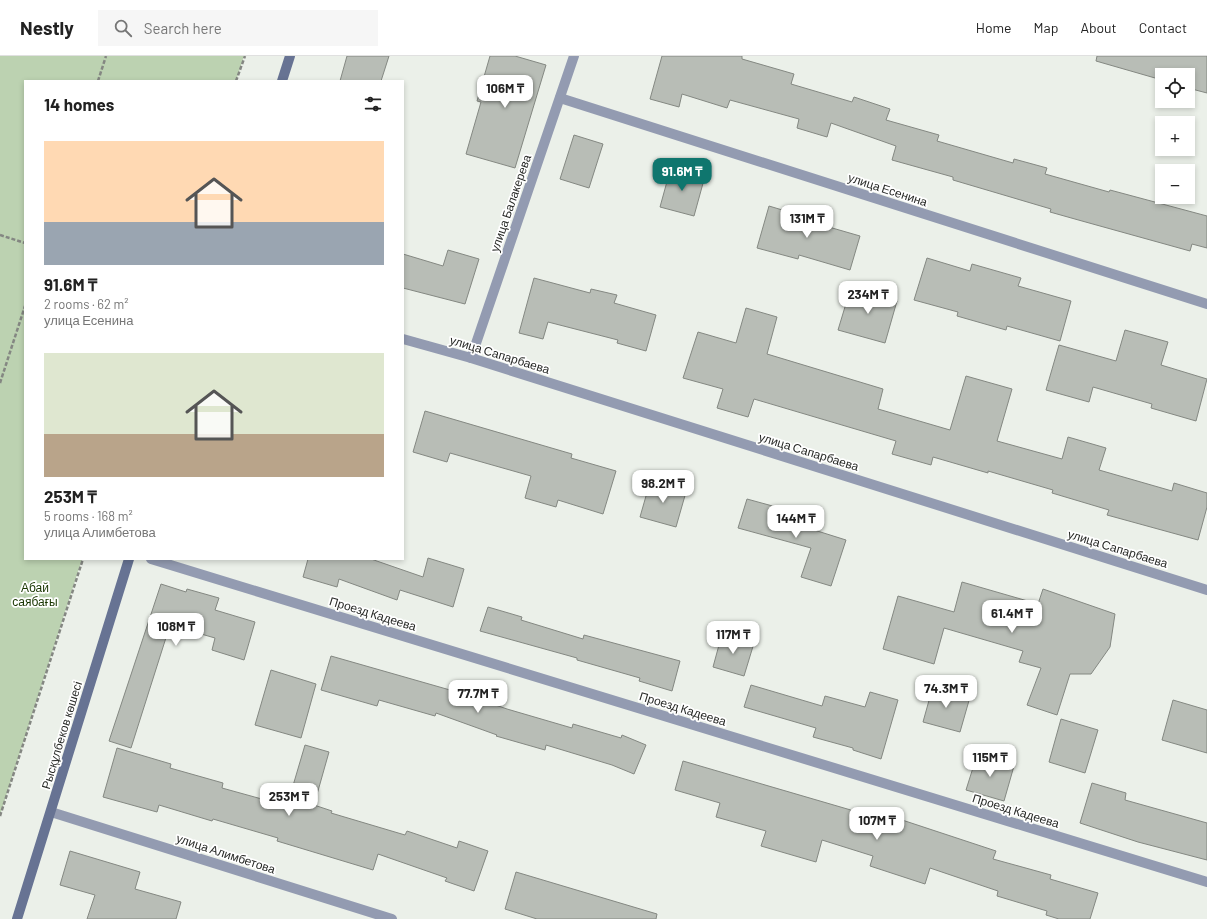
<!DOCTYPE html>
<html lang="en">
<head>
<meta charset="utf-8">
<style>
  body { margin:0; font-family:Barlow,sans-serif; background:#f6f6f6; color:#222; height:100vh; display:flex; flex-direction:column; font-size:15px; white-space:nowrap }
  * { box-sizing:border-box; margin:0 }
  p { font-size:13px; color:#767676 }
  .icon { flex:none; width:22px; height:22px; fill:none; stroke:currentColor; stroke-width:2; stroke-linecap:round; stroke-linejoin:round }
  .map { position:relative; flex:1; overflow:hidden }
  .details { position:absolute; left:24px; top:24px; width:380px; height:480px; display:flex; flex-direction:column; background:#fff; border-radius:0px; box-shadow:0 2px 6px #0003 }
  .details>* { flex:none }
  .buttons { position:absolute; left:1155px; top:12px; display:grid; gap:8px }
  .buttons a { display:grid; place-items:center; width:40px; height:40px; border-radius:0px; background:#fff; box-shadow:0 2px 6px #0003; font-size:20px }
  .price { position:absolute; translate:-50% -34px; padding:0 9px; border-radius:8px; background:#fff; color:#222; font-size:13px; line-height:26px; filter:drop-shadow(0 1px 2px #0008) }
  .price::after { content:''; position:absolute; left:50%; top:24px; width:12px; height:9px; margin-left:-6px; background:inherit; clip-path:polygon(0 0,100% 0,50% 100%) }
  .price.on { background:#0f766e; color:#fff }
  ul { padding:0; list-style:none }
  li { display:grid; align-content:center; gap:8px; height:212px; padding:0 20px }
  li span { display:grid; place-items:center; height:124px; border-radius:0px; color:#555 }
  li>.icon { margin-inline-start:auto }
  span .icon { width:72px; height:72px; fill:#fffc; stroke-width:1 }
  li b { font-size:17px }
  h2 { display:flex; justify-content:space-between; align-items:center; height:48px; padding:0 20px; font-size:17px }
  header { display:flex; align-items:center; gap:24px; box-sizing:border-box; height:56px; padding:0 20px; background:#fff; border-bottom:1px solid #e0e0e0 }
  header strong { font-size:19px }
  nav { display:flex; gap:22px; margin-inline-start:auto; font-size:14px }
  .search { width:280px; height:36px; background:#f6f6f6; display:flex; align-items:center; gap:10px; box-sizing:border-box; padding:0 14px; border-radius:0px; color:#767676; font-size:15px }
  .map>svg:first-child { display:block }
</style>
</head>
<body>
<header>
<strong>Nestly</strong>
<div class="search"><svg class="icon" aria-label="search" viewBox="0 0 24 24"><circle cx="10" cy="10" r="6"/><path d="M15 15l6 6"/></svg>Search here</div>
<nav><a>Home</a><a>Map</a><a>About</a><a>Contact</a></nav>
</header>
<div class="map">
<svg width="1207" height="863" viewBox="0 0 1207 863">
  <rect width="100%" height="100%" fill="#ebf0e9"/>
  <path fill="#bcd2b1" d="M 0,0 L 244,0 L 236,25 L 25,25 L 25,503 L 82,503 L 0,759 Z"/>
  <g fill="#b8bdb6" stroke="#848882">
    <path d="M 347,0 L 389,0 L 381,25 L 340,25 Z"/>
    <path d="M 490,0 L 515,0 L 546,9 L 515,112 L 466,98 L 481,46 L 477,45 Z"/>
    <path d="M 662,0 L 742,0 L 742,3 L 794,18 L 791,28 L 852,46 L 854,41 L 890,53 L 886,64 L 939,79 L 937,85 L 1013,107 L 1014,103 L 1047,112 L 1045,118 L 1109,136 L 1110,134 L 1207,160 L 1207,192 L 1192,188 L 1190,195 L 1082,165 L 1050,156 L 1051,153 L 953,124 L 953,121 L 892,104 L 896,90 L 831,67 L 827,81 L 797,72 L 799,63 L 730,44 L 727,52 L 682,38 L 679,51 L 650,43 Z"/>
    <path d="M 1097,0 L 1207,0 L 1207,37 L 1188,32 L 1188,19 L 1162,19 L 1162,24 L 1096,5 Z"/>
    <path d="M 574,79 L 603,88 L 589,132 L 560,123 Z"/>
    <path d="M 671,111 L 705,120 L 694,160 L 660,151 Z"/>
    <path d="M 769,150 L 809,162 L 808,165 L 860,180 L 850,214 L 799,199 L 798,203 L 757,192 Z"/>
    <path d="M 448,194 L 479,203 L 465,248 L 403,232 L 403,198 L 443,210 Z"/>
    <path d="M 927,202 L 970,215 L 972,208 L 1021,222 L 1018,230 L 1071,245 L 1060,285 L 1007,270 L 1006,274 L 957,260 L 958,256 L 914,244 Z"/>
    <path d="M 534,222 L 590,237 L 591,233 L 617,239 L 614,247 L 656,259 L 646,295 L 617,287 L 618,284 L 548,266 L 543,283 L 519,277 Z"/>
    <path d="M 851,231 L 897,245 L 885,287 L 838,274 Z"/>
    <path d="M 746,252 L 777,261 L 767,298 L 883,333 L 878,353 L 950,374 L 966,320 L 1012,333 L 997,385 L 1062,403 L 1068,381 L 1106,392 L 1099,414 L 1172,435 L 1174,427 L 1207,437 L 1207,451 L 1198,484 L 1107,459 L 1109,454 L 1052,437 L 1053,434 L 988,415 L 988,417 L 933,401 L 931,409 L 892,398 L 896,385 L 754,343 L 748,361 L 717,352 L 723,333 L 683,322 L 698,276 L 736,287 Z"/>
    <path d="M 1125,274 L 1168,286 L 1161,309 L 1207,323 L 1196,365 L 1151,352 L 1152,348 L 1093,331 L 1089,346 L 1046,334 L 1059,289 L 1116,305 Z"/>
    <path d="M 425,355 L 572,398 L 571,402 L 616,415 L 603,458 L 558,444 L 556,451 L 525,442 L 531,420 L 450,397 L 447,406 L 413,396 Z"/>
    <path d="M 650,426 L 686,436 L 676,471 L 640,461 Z"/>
    <path d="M 747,443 L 798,457 L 795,468 L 846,484 L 831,530 L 801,521 L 811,492 L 738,472 Z"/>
    <path d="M 428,502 L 464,513 L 453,551 L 400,534 L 397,544 L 339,523 L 337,531 L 303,521 L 308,503 L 371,503 L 423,521 Z"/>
    <path d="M 962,526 L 1038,548 L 1043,533 L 1115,558 L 1110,591 L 1091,618 L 1070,618 L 1057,659 L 1027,649 L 1041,612 L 1019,606 L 1023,595 L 944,572 L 934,608 L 883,593 L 898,540 L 954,556 Z"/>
    <path d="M 161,528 L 186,536 L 187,533 L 219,542 L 215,554 L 255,566 L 244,604 L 212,594 L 215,582 L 170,569 L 131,692 L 109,685 Z"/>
    <path d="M 488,551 L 522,561 L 521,564 L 583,583 L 584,579 L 680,605 L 672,635 L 639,625 L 640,622 L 577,604 L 577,602 L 480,575 Z"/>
    <path d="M 722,578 L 754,587 L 744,620 L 713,611 Z"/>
    <path d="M 331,600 L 464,638 L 507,653 L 572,672 L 573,668 L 621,682 L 622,679 L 646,689 L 634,718 L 612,709 L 546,689 L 545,694 L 496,680 L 497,679 L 436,657 L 435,660 L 379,644 L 377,650 L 321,634 Z"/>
    <path d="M 271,614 L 316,628 L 301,682 L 255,669 Z"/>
    <path d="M 751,629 L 822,650 L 825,640 L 865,651 L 870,636 L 898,644 L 881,703 L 853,694 L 853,692 L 813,681 L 816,672 L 744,651 Z"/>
    <path d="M 933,630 L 970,641 L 960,676 L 923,666 Z"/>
    <path d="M 1173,644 L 1207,654 L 1207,697 L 1162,684 Z"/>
    <path d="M 1061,663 L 1098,674 L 1085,717 L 1049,706 Z"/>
    <path d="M 305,689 L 329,696 L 314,749 L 332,755 L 331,757 L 405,779 L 407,775 L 457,792 L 459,785 L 488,795 L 474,835 L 445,825 L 447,822 L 378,798 L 373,814 L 277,785 L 278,782 L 213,763 L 212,765 L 159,749 L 157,756 L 103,741 L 117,692 L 171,708 L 170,712 L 223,727 L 222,732 L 287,750 Z"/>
    <path d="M 977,699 L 1014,710 L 1004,745 L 966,734 Z"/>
    <path d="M 683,705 L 885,764 L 887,759 L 996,795 L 993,803 L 1051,819 L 1050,823 L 1098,837 L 1090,863 L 1059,863 L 1046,859 L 1047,855 L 997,840 L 998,835 L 930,812 L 925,828 L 870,810 L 873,800 L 822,784 L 816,806 L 761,790 L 766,775 L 716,761 L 720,747 L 675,734 Z"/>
    <path d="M 1092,727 L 1126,737 L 1125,744 L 1207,767 L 1207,804 L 1138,786 L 1080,767 Z"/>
    <path d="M 70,795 L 140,816 L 135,833 L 181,846 L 176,863 L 87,863 L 95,839 L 60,829 Z"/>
    <path d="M 516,816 L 657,858 L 656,863 L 537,863 L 505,853 Z"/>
  </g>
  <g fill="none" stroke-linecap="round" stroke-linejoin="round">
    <g stroke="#848782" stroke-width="2.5" stroke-dasharray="4 2" stroke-linecap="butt">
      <path d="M 98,25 L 106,0"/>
      <path d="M 236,25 L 245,0"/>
      <path d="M 0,179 L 25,187"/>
      <path d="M 0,327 L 25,250"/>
      <path d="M 0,760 L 83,503"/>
    </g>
    <g stroke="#939bb1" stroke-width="10">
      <path d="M 560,42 L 1207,248"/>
      <path d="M 403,283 L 471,302 L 1207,534"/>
      <path d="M 471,302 L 574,0"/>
      <path d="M 151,503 L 1207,826"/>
      <path d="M 51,756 L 392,863"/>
    </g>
    <g stroke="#677393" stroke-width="10">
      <path d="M 282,25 L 290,0"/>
      <path d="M 17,863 L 129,503"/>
    </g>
  </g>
  <g text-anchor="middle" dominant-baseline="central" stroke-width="3.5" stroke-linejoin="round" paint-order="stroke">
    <g font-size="12" fill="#282a27" stroke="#fff">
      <text transform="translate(888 133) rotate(18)">улица Есенина</text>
      <text transform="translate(510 147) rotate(-71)">улица Балакерева</text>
      <text transform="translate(500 298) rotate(17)">улица Сапарбаева</text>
      <text transform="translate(809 395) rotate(17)">улица Сапарбаева</text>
      <text transform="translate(1118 492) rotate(17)">улица Сапарбаева</text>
      <text transform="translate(373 557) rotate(17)">Проезд Кадеева</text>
      <text transform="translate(683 652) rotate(17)">Проезд Кадеева</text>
      <text transform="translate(61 679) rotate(-73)">Рысқұлбеков көшесі</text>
      <text transform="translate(1016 754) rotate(17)">Проезд Кадеева</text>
      <text transform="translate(226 797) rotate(18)">улица Алимбетова</text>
    </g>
    <g font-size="12" fill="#183500" stroke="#fff">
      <text x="35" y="531">Абай<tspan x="35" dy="14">саябағы</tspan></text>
    </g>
  </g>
</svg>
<div class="buttons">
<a><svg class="icon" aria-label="locate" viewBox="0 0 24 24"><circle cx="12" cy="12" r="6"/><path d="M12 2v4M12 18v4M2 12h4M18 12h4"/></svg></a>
<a>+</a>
<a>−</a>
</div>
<b class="price" style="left:505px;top:53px">106M ₸</b>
<b class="price on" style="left:682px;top:136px">91.6M ₸</b>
<b class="price" style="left:807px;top:183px">131M ₸</b>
<b class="price" style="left:868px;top:259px">234M ₸</b>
<b class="price" style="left:663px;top:448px">98.2M ₸</b>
<b class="price" style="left:796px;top:483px">144M ₸</b>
<b class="price" style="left:1012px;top:578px">61.4M ₸</b>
<b class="price" style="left:176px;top:591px">108M ₸</b>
<b class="price" style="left:733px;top:599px">117M ₸</b>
<b class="price" style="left:946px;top:653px">74.3M ₸</b>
<b class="price" style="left:478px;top:658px">77.7M ₸</b>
<b class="price" style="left:990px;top:722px">115M ₸</b>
<b class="price" style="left:289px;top:761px">253M ₸</b>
<b class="price" style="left:877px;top:785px">107M ₸</b>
<section class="details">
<h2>14 homes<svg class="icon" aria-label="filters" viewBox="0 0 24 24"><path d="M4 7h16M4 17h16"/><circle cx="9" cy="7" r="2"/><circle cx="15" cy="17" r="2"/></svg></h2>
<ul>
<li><span style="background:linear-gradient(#ffd9b3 65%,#9aa5b1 0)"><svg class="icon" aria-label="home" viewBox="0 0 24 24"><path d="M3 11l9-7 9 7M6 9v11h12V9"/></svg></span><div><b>91.6M ₸</b><p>2 rooms · 62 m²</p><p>улица Есенина</p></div></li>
<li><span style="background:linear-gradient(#dfe7d0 65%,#b9a48a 0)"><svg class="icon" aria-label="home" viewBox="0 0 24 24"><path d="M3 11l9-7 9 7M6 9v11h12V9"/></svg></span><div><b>253M ₸</b><p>5 rooms · 168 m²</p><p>улица Алимбетова</p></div></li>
</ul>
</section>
</div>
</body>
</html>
